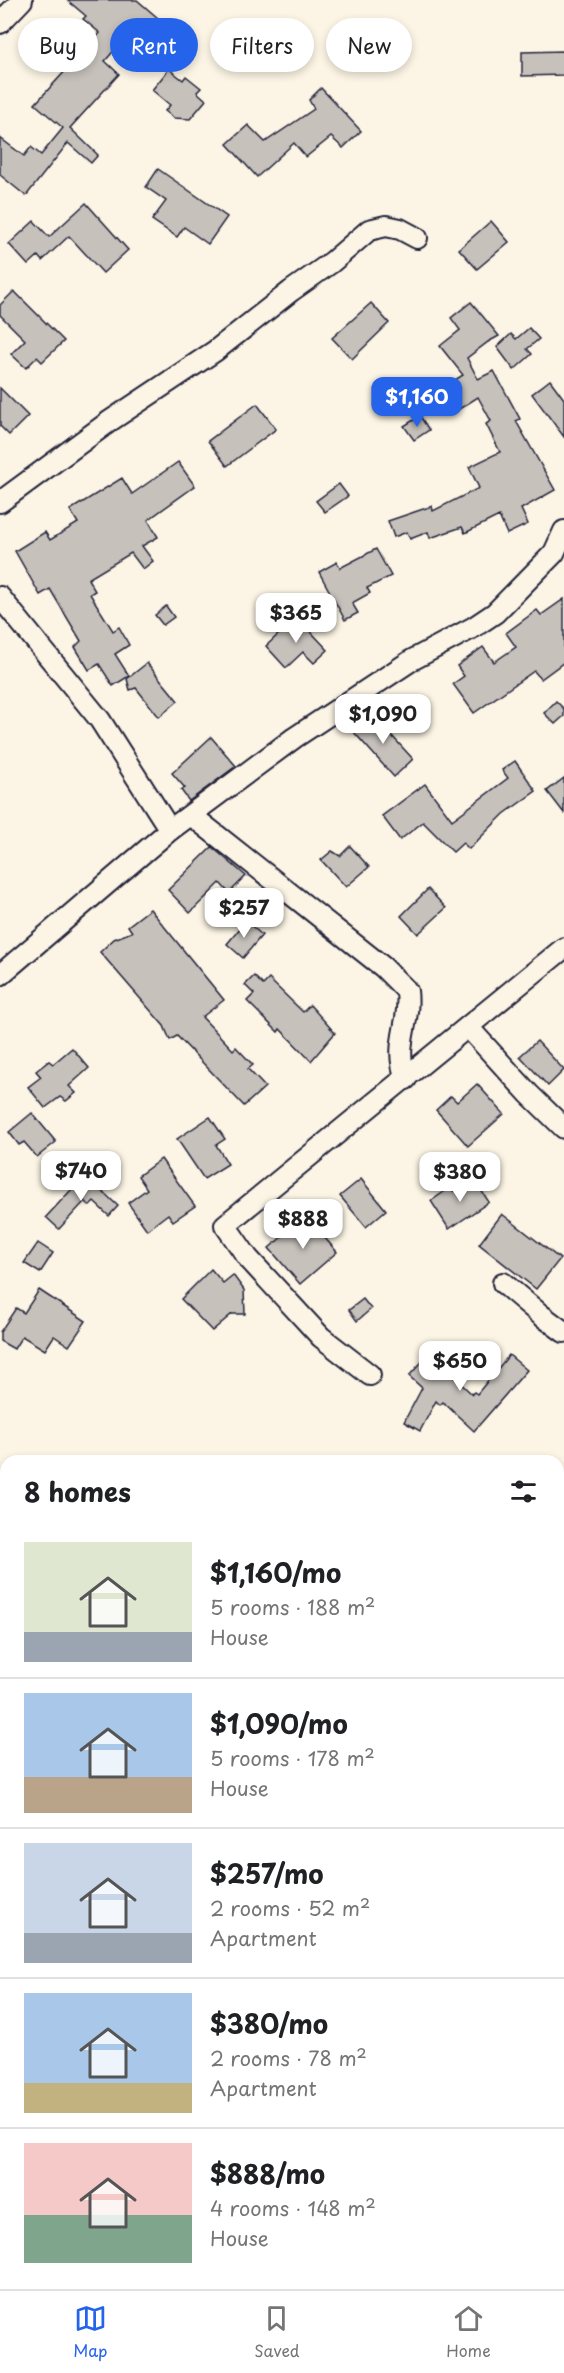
<!DOCTYPE html>
<html lang="en">
<head>
<meta charset="utf-8">
<style>
  body { margin:0; font-family:"Playpen Sans",sans-serif; background:#f6f6f6; color:#202124; height:100vh; display:flex; flex-direction:column; font-size:22px; white-space:nowrap }
  * { box-sizing:border-box; margin:0 }
  p { font-size:20px; color:#757577 }
  .icon { flex:none; width:33px; height:33px; fill:none; stroke:currentColor; stroke-width:2; stroke-linecap:round; stroke-linejoin:round }
  .map { position:relative; flex:1; overflow:hidden }
  .drawer { position:absolute; left:0px; top:1455px; width:564px; height:834px; display:flex; flex-direction:column; background:#fff; border-radius:18px 18px 0 0; box-shadow:0 3px 9px #0003 }
  .drawer>* { flex:none }
  .guide { position:absolute; left:18px; top:18px; width:528px; height:54px; display:flex; gap:12px }
  .price { position:absolute; translate:-50% -51px; padding:0 14px; border-radius:12px; background:#fff; color:#222; font-size:20px; line-height:39px; filter:drop-shadow(0 2px 3px #0008) }
  .price::after { content:''; position:absolute; left:50%; top:36px; width:18px; height:14px; margin-left:-9px; background:inherit; clip-path:polygon(0 0,100% 0,50% 100%) }
  .price.selected { background:#2563eb; color:#fff }
  ul { padding:0; list-style:none }
  li { display:flex; align-items:center; gap:18px; height:150px; padding:0 24px }
  li+li { border-top:2px solid #e0e0e0 }
  li span { display:grid; place-items:center; flex:none; width:168px; height:120px; border-radius:0px; color:#555 }
  li>.icon { margin-inline-start:auto }
  span .icon { width:72px; height:72px; fill:#fffc; stroke-width:1 }
  li b { font-size:26px }
  h2 { display:flex; justify-content:space-between; align-items:center; height:72px; padding:0 24px; font-size:26px }
  .tag { padding:0 21px; border-radius:27px; background:#fff; box-shadow:0 3px 9px #0003; font-size:21px; line-height:54px }
  .tag.selected { background:#2563eb; color:#fff }
  .dock { display:flex; justify-content:space-around; align-items:center; height:84px; border-top:2px solid #e0e0e0; background:#fff; font-size:16px; color:#757577 }
  .dock a { display:grid; justify-items:center; gap:3px }
  .dock .selected { color:#2563eb }
  .map>svg:first-child { display:block }
</style>
</head>
<body>
<div class="map">
<svg width="564" height="2289" viewBox="0 0 564 2289">
  <rect width="100%" height="100%" fill="#fcf5e5"/>
  <filter id="ink" filterUnits="userSpaceOnUse"><feTurbulence type="fractalNoise" baseFrequency=".0167" numOctaves="2"/><feDisplacementMap in="SourceGraphic" scale="12" xChannelSelector="R" yChannelSelector="G"/><feConvolveMatrix kernelMatrix="1 2 1 2 8 2 1 2 1" color-interpolation-filters="sRGB"/></filter>
  <g filter="url(#ink)">
    <g fill="#c6c1bb" stroke="#22223b" stroke-width="1.5">
      <path d="M 67,0 L 137,0 L 165,24 L 153,38 L 137,24 L 105,61 L 119,74 L 70,128 L 98,155 L 91,163 L 68,143 L 26,196 L 0,175 L 0,138 L 24,156 L 31,147 L 41,155 L 63,128 L 35,104 L 100,33 L 83,19 L 86,16 Z"/>
      <path d="M 564,51 L 564,75 L 522,76 L 522,52 Z"/>
      <path d="M 169,69 L 183,80 L 186,76 L 201,88 L 197,92 L 206,100 L 190,119 L 174,118 L 165,111 L 170,105 L 152,90 Z"/>
      <path d="M 321,88 L 361,131 L 343,148 L 331,137 L 306,157 L 294,143 L 257,177 L 227,144 L 248,125 L 265,142 L 314,109 L 309,100 Z"/>
      <path d="M 158,169 L 227,217 L 208,244 L 184,227 L 177,237 L 152,220 L 166,201 L 146,187 Z"/>
      <path d="M 86,203 L 128,250 L 103,273 L 69,236 L 42,261 L 38,256 L 28,265 L 9,244 L 34,221 L 49,237 Z"/>
      <path d="M 491,221 L 509,242 L 477,269 L 459,249 Z"/>
      <path d="M 14,291 L 64,341 L 42,362 L 37,357 L 26,368 L 11,354 L 25,340 L 0,315 L 0,305 Z"/>
      <path d="M 471,302 L 499,336 L 488,342 L 467,358 L 478,379 L 494,371 L 520,419 L 516,421 L 555,490 L 521,509 L 528,524 L 507,534 L 499,516 L 465,533 L 462,527 L 430,538 L 428,532 L 410,539 L 407,532 L 394,537 L 388,521 L 432,506 L 433,511 L 479,488 L 469,467 L 500,452 L 486,424 L 491,421 L 478,397 L 453,413 L 439,390 L 463,375 L 440,346 L 460,330 L 451,318 Z"/>
      <path d="M 371,303 L 389,323 L 352,359 L 332,338 Z"/>
      <path d="M 529,328 L 539,339 L 527,349 L 532,354 L 514,370 L 497,347 L 511,334 L 516,339 Z"/>
      <path d="M 550,380 L 564,399 L 564,437 L 532,394 Z"/>
      <path d="M 0,388 L 28,416 L 9,435 L 0,426 Z"/>
      <path d="M 257,404 L 276,429 L 227,466 L 208,441 Z"/>
      <path d="M 420,416 L 429,430 L 414,440 L 404,426 Z"/>
      <path d="M 178,462 L 195,486 L 148,520 L 158,537 L 142,546 L 153,561 L 143,569 L 131,553 L 88,579 L 95,591 L 90,594 L 113,631 L 119,627 L 129,645 L 115,654 L 129,676 L 113,686 L 99,664 L 89,670 L 75,647 L 81,641 L 50,589 L 40,595 L 15,551 L 45,532 L 50,540 L 78,523 L 70,510 L 122,478 L 132,494 Z"/>
      <path d="M 339,484 L 348,496 L 325,512 L 316,501 Z"/>
      <path d="M 376,549 L 391,576 L 367,588 L 370,593 L 352,603 L 358,613 L 345,620 L 319,572 L 337,562 L 340,568 Z"/>
      <path d="M 564,599 L 564,662 L 541,679 L 534,671 L 474,713 L 453,684 L 464,676 L 457,666 L 483,647 L 494,662 L 516,647 L 506,633 L 537,610 L 541,615 Z"/>
      <path d="M 166,606 L 174,617 L 163,625 L 155,615 Z"/>
      <path d="M 297,617 L 328,650 L 314,663 L 303,652 L 286,668 L 266,646 Z"/>
      <path d="M 147,663 L 178,701 L 159,717 L 136,688 L 130,690 L 127,679 Z"/>
      <path d="M 556,701 L 564,709 L 564,716 L 555,724 L 544,713 Z"/>
      <path d="M 371,713 L 413,759 L 394,777 L 352,730 Z"/>
      <path d="M 211,737 L 236,766 L 189,801 L 181,790 L 185,788 L 172,773 Z"/>
      <path d="M 515,761 L 536,791 L 504,814 L 469,849 L 463,843 L 453,852 L 423,822 L 400,840 L 382,816 L 425,784 L 452,820 L 508,778 L 502,770 Z"/>
      <path d="M 564,778 L 564,813 L 547,791 Z"/>
      <path d="M 350,846 L 369,867 L 346,887 L 321,860 L 332,851 L 340,856 Z"/>
      <path d="M 212,847 L 246,876 L 229,893 L 220,883 L 190,913 L 168,890 Z"/>
      <path d="M 428,889 L 446,908 L 418,934 L 401,916 Z"/>
      <path d="M 150,909 L 224,1000 L 202,1017 L 233,1050 L 236,1047 L 253,1065 L 248,1069 L 265,1087 L 244,1106 L 177,1036 L 170,1040 L 164,1026 L 100,952 L 114,939 L 132,932 L 128,926 Z"/>
      <path d="M 246,921 L 262,935 L 243,958 L 227,944 Z"/>
      <path d="M 254,976 L 263,985 L 269,979 L 303,1012 L 310,1005 L 335,1033 L 311,1061 L 280,1029 L 278,1032 L 247,1001 L 254,994 L 245,985 Z"/>
      <path d="M 537,1041 L 564,1070 L 548,1086 L 520,1056 Z"/>
      <path d="M 72,1048 L 89,1068 L 69,1086 L 76,1093 L 66,1101 L 60,1097 L 45,1108 L 28,1087 L 41,1077 L 36,1071 L 49,1061 L 53,1064 Z"/>
      <path d="M 477,1084 L 504,1114 L 468,1146 L 436,1110 L 451,1096 L 457,1102 Z"/>
      <path d="M 32,1113 L 56,1142 L 37,1157 L 24,1142 L 19,1145 L 9,1132 Z"/>
      <path d="M 210,1117 L 225,1139 L 216,1145 L 228,1164 L 204,1179 L 177,1139 Z"/>
      <path d="M 161,1159 L 195,1206 L 173,1221 L 168,1214 L 147,1230 L 128,1203 L 147,1189 L 138,1176 Z"/>
      <path d="M 85,1175 L 118,1206 L 109,1216 L 94,1202 L 90,1206 L 85,1201 L 59,1229 L 46,1217 Z"/>
      <path d="M 473,1178 L 489,1202 L 449,1229 L 431,1201 L 451,1187 L 453,1191 Z"/>
      <path d="M 361,1179 L 386,1210 L 366,1227 L 340,1196 Z"/>
      <path d="M 502,1214 L 560,1259 L 536,1289 L 479,1244 Z"/>
      <path d="M 306,1216 L 337,1252 L 300,1284 L 269,1248 Z"/>
      <path d="M 38,1243 L 53,1253 L 40,1273 L 24,1263 Z"/>
      <path d="M 211,1269 L 223,1283 L 233,1275 L 244,1290 L 245,1314 L 232,1314 L 212,1331 L 181,1299 Z"/>
      <path d="M 39,1290 L 86,1321 L 69,1346 L 54,1336 L 45,1350 L 22,1336 L 14,1349 L 0,1341 L 0,1332 L 16,1308 L 24,1313 Z"/>
      <path d="M 363,1299 L 371,1309 L 357,1321 L 349,1310 Z"/>
      <path d="M 429,1354 L 472,1394 L 474,1392 L 477,1394 L 509,1355 L 527,1370 L 474,1431 L 443,1402 L 440,1405 L 436,1401 L 420,1431 L 404,1422 L 422,1388 L 409,1376 Z"/>
    </g>
    <g fill="none" stroke-linecap="round" stroke-linejoin="round">
      <g stroke="#22223b" stroke-width="24">
        <g id="minor">
          <path d="M 0,23 L 22,0"/>
          <path d="M 0,502 L 110,421 L 215,351 L 291,291 L 332,262 L 369,230 L 386,226 L 400,229 L 417,238"/>
          <path d="M 0,597 L 100,720 L 170,830"/>
          <path d="M 191,815 L 383,967 L 407,991 C 411,1025 393,1043 406,1079"/>
          <path d="M 0,975 L 170,830 L 294,738 L 412,660 L 474,627 L 495,613 L 554,553 L 564,531"/>
          <path d="M 468,1027 L 529,1094 L 564,1128"/>
          <path d="M 503,1283 L 541,1315 L 564,1332"/>
          <path d="M 370,1375 L 321,1337 L 248,1258 L 225,1225 L 564,948"/>
          <path d="M 0,1519 L 6,1522"/>
          <path d="M 0,1616 L 6,1619"/>
          <path d="M 0,1641 L 6,1636"/>
          <path d="M 0,1797 L 6,1781"/>
          <path d="M 558,1847 L 564,1851"/>
          <path d="M 558,1878 L 564,1866"/>
          <path d="M 558,1969 L 564,1972"/>
          <path d="M 331,2289 L 334,2283"/>
        </g>
      </g>
      <use href="#minor" stroke="#fcf5e5" stroke-width="20"/>
    </g>
  </g>
</svg>
<b class="price selected" style="left:417px;top:428px">$1,160</b>
<b class="price" style="left:296px;top:644px">$365</b>
<b class="price" style="left:383px;top:745px">$1,090</b>
<b class="price" style="left:244px;top:939px">$257</b>
<b class="price" style="left:81px;top:1202px">$740</b>
<b class="price" style="left:460px;top:1203px">$380</b>
<b class="price" style="left:303px;top:1250px">$888</b>
<b class="price" style="left:460px;top:1392px">$650</b>
<div class="guide">
<a class="tag">Buy</a>
<a class="tag selected">Rent</a>
<a class="tag">Filters</a>
<a class="tag">New</a>
</div>
<section class="drawer">
<h2>8 homes<svg class="icon" aria-label="filters" viewBox="0 0 24 24"><path d="M4 7h16M4 17h16"/><circle cx="9" cy="7" r="2"/><circle cx="15" cy="17" r="2"/></svg></h2>
<ul>
<li><span style="background:linear-gradient(#dfe7d0 75%,#9aa5b1 0)"><svg class="icon" aria-label="home" viewBox="0 0 24 24"><path d="M3 11l9-7 9 7M6 9v11h12V9"/></svg></span><div><b>$1,160/mo</b><p>5 rooms · 188 m²</p><p>House</p></div></li>
<li><span style="background:linear-gradient(#a9c7e8 70%,#b9a48a 0)"><svg class="icon" aria-label="home" viewBox="0 0 24 24"><path d="M3 11l9-7 9 7M6 9v11h12V9"/></svg></span><div><b>$1,090/mo</b><p>5 rooms · 178 m²</p><p>House</p></div></li>
<li><span style="background:linear-gradient(#c9d6e8 75%,#9aa5b1 0)"><svg class="icon" aria-label="home" viewBox="0 0 24 24"><path d="M3 11l9-7 9 7M6 9v11h12V9"/></svg></span><div><b>$257/mo</b><p>2 rooms · 52 m²</p><p>Apartment</p></div></li>
<li><span style="background:linear-gradient(#a9c7e8 75%,#c2b280 0)"><svg class="icon" aria-label="home" viewBox="0 0 24 24"><path d="M3 11l9-7 9 7M6 9v11h12V9"/></svg></span><div><b>$380/mo</b><p>2 rooms · 78 m²</p><p>Apartment</p></div></li>
<li><span style="background:linear-gradient(#f6c9c9 60%,#7fa58c 0)"><svg class="icon" aria-label="home" viewBox="0 0 24 24"><path d="M3 11l9-7 9 7M6 9v11h12V9"/></svg></span><div><b>$888/mo</b><p>4 rooms · 148 m²</p><p>House</p></div></li>
</ul>
</section>
</div>
<nav class="dock">
<a class="selected"><svg class="icon" aria-label="map" viewBox="0 0 24 24"><path d="M3 6l6-2 6 2 6-2v14l-6 2-6-2-6 2zM9 4v14M15 6v14"/></svg>Map</a>
<a><svg class="icon" aria-label="saved" viewBox="0 0 24 24"><path d="M7 4h10v16l-5-4-5 4z"/></svg>Saved</a>
<a><svg class="icon" aria-label="home" viewBox="0 0 24 24"><path d="M3 11l9-7 9 7M6 9v11h12V9"/></svg>Home</a>
</nav>
</body>
</html>
